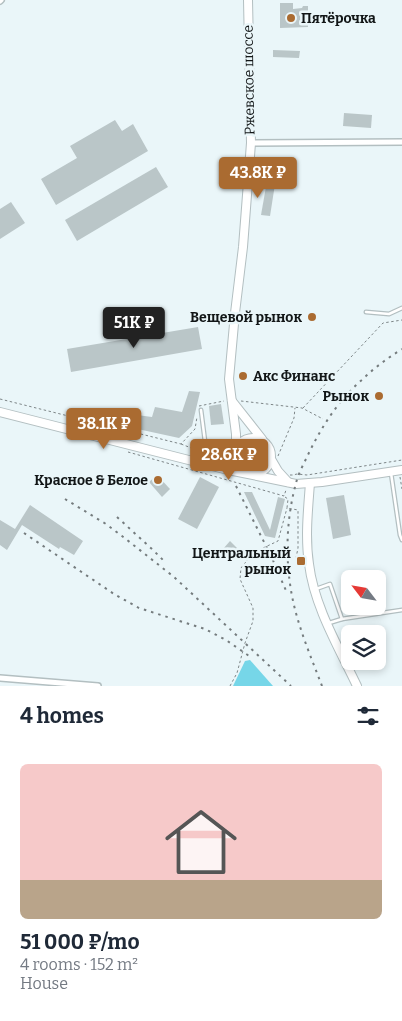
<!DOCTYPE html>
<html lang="en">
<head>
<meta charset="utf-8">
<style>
  body { margin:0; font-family:Bitter,serif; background:#f2f2f3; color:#1f2937; height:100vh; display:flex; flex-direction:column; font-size:19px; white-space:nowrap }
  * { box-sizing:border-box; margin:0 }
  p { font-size:16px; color:#747a83 }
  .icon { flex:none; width:28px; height:28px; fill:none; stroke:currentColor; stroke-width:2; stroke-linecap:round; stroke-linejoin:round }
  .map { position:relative; height:686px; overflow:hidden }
  .side { display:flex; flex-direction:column; background:#fff; flex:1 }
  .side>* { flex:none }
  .needle { width:32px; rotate:301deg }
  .controls { position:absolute; left:341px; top:570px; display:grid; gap:10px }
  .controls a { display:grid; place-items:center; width:45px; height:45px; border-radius:8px; background:#fff; box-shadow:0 2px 8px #0003; font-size:25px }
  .price { position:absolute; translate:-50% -42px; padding:0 11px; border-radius:5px; background:#aa6b31; color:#fff; font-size:16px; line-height:32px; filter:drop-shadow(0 1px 2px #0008) }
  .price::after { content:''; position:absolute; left:50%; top:30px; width:15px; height:11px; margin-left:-8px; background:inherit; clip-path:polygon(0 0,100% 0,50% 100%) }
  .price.current { background:#222; color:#fff }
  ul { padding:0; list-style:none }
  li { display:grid; align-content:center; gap:10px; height:265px; padding:0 20px }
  li span { display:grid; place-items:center; height:155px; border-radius:8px; color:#555 }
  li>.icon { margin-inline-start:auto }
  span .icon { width:90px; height:90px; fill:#fffc; stroke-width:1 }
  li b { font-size:21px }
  h2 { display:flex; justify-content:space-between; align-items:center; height:60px; padding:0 20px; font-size:21px }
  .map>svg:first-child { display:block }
</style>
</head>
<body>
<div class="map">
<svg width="402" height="686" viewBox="0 0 402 686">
  <rect width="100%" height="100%" fill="#eaf6f9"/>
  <path fill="#76d6e8" d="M 250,660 L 273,686 L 233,686 L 245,661 Z"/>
  <g fill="#bac6c8">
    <path d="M 280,3 L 293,3 L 293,9 L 302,8 L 303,6 L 308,6 L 308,27 L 280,28 Z"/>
    <path d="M 273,50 L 300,51 L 299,58 L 273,57 Z"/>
    <path d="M 344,113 L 372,115 L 371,128 L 343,126 Z"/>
    <path d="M 115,120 L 122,131 L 133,124 L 148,151 L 56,205 L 41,179 L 77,158 L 70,146 Z"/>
    <path d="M 270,164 L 278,165 L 270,216 L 261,215 Z"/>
    <path d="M 156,167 L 168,187 L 77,241 L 65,220 Z"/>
    <path d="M 11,202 L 25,223 L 0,239 L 0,209 Z"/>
    <path d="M 198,327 L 202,349 L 71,372 L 67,349 Z"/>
    <path d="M 189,391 L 200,392 L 192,426 L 179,438 L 87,418 L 89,410 L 134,421 L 137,415 L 152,417 L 155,407 L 182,412 Z"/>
    <path d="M 221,404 L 224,424 L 211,425 L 209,406 Z"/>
    <path d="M 157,475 L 170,489 L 162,497 L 149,482 Z"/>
    <path d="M 200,477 L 219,487 L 197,529 L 178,519 Z"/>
    <path d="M 244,492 L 252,492 L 270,530 L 278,497 L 285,499 L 275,538 L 265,536 Z"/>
    <path d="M 344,495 L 351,535 L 333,539 L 326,498 Z"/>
    <path d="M 30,505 L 83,541 L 74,555 L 60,547 L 59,549 L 22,525 L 7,550 L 0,545 L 0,520 L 15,529 Z"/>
    <path d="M 230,541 L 241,552 L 234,560 L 223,549 Z"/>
  </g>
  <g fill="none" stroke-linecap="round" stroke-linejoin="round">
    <g stroke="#b3bfc1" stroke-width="5">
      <g id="lane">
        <path d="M 366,312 L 389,314 L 402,308"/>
        <path d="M 201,410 L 206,449 L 205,462"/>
        <path d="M 391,473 L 400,535 L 402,540"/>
        <path d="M 316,589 L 330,584 L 342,619"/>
        <path d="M 329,623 L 342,619 L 402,610"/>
      </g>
    </g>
    <g stroke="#b3bfc1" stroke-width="8">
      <g id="street">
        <path d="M 0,1 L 1,0"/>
        <path d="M 251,143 L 402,142"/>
        <path d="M 0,678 L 98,686"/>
      </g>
    </g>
    <g stroke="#b3bfc1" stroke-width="10">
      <g id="secondary">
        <path d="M 232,401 L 262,439"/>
        <path d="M 0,412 L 228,470 L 296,484 L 322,482 L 402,470"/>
        <circle cx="253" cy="456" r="18"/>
        <path d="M 236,448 L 236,434 L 229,379 L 235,313 L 243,247 L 251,143 L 248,0"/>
        <path d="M 271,459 L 278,471 L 288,482"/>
        <path d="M 214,466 L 225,462 L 234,451"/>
        <path d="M 310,483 C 308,510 305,537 309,564 C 314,606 339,648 357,686"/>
      </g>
    </g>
    <g stroke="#7e8688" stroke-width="1" stroke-dasharray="2.5 2.5" stroke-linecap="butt">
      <path d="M 0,399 L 181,444 L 195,429 L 197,417"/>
      <path d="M 241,401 L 302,408 L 323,419"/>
      <path d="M 199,406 L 224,401"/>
      <path d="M 303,408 L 383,323 L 402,320"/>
      <path d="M 181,444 L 194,449 L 193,454"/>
      <path d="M 128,452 L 284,496 L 286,490"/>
      <path d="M 278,456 L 294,418 L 295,408"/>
      <path d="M 290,475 L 293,475 L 297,474 L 307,475 L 402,460"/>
      <path d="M 400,477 L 402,489"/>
      <path d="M 285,497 L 288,499 L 287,508 L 298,510 L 298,548 L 296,558"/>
      <path d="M 230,686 L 237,673 L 245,643 L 253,621 L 253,608 L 240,579 L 241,568 L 249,558 L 263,548 L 278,541 L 287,508"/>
    </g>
    <use href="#lane" stroke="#fff" stroke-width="2.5"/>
    <use href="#street" stroke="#fff" stroke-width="5"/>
    <use href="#secondary" stroke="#fff" stroke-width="8"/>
    <g stroke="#757c7e" stroke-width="2" stroke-dasharray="2.5 5" stroke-linecap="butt">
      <path d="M 236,486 L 272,558 L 287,593"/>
      <path d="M 65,499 L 106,524 L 122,536 L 174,577 L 291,686"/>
      <path d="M 117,517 L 153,550 L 166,563"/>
      <path d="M 24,533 L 114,594 L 139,608 L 205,629 L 226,640 L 252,658"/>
      <path d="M 322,686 C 311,657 298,627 292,596 C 285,559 286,520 296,483 C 298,475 302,467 306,459 C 320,429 338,400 363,379 C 375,367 388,358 402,349"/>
    </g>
  </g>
  <g fill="#aa6b31" stroke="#eaf6f9" stroke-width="2">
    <circle cx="291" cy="18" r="5"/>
    <circle cx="312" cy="317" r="5"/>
    <circle cx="243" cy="376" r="5"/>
    <circle cx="379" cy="396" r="5"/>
    <circle cx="158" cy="480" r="5"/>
    <rect x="296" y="556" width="10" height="10" rx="2.5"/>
  </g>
  <g text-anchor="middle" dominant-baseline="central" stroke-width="5" stroke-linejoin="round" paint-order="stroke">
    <g font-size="14" font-weight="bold" fill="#121617" stroke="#eaf6f9" text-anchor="end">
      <text x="301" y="18" text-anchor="start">Пятёрочка</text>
      <text x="302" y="317">Вещевой рынок</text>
      <text x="253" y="376" text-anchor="start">Акс Финанс</text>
      <text x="369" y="396">Рынок</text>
      <text x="148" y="480">Красное &amp; Белое</text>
      <text x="291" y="553">Центральный<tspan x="291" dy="16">рынок</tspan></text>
    </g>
    <g font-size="14" fill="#121617" stroke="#eaf6f9">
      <text transform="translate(249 80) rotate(-91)">Ржевское шоссе</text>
    </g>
  </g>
</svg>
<div class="controls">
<a><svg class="needle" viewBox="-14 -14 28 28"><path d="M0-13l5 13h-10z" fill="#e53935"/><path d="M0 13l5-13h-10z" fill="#747a83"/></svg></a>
<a><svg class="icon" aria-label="layers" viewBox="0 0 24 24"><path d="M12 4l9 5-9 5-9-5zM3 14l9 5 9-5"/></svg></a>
</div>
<b class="price" style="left:258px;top:199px">43.8K ₽</b>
<b class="price current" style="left:134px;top:349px">51K ₽</b>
<b class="price" style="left:104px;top:450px">38.1K ₽</b>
<b class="price" style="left:229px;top:481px">28.6K ₽</b>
</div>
<section class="side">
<h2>4 homes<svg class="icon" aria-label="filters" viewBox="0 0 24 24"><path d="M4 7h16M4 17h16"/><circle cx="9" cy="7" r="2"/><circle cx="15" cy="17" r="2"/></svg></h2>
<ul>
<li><span style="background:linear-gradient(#f6c9c9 75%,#b9a48a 0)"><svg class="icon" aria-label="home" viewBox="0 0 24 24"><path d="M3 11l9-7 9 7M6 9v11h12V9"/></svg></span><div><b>51 000 ₽/mo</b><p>4 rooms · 152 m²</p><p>House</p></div></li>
</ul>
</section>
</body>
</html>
